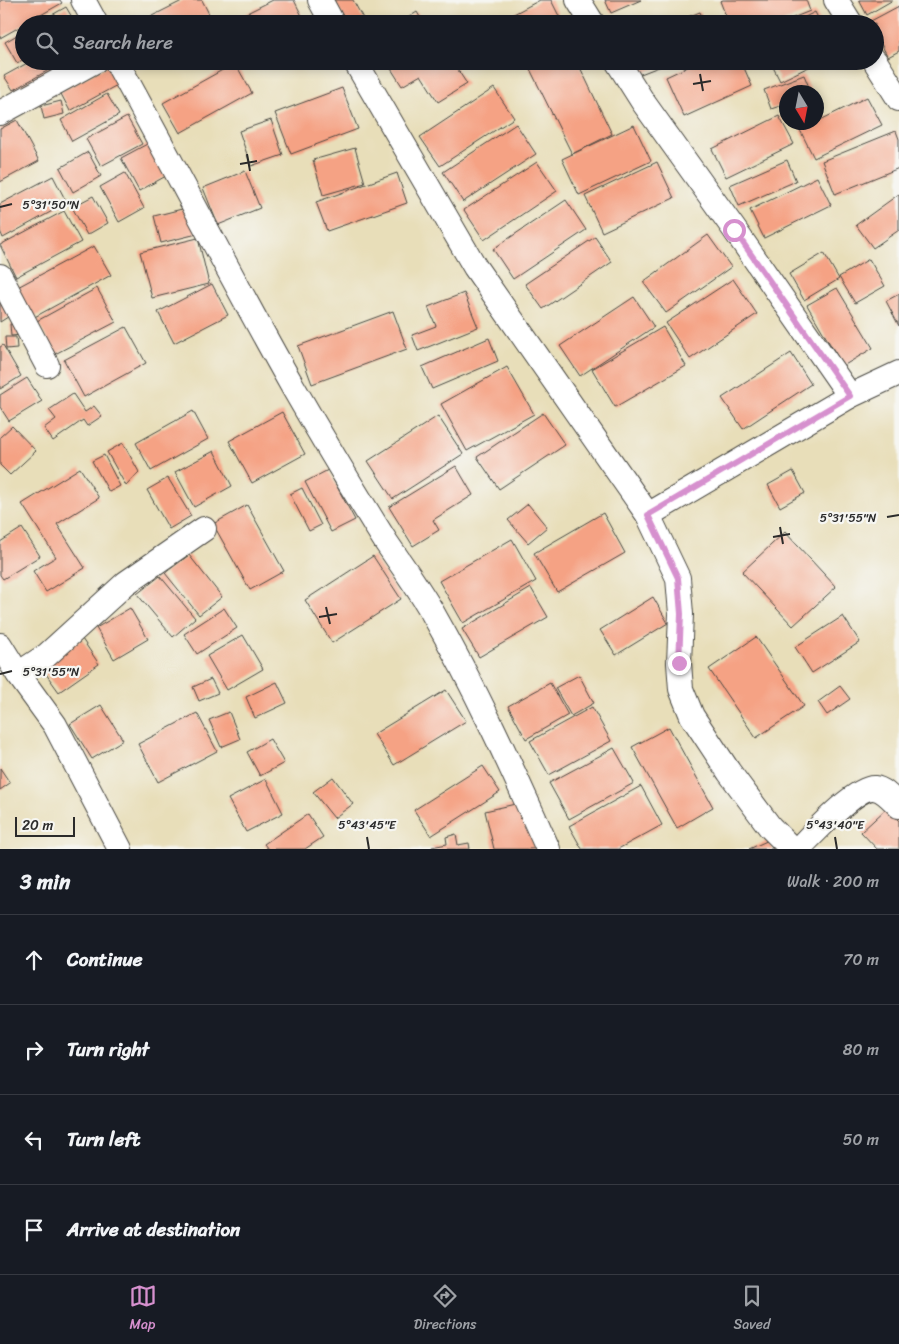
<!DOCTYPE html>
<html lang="en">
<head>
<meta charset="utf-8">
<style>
  body { margin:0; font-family:Sriracha,sans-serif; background:#242831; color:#f1f3f6 }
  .compass { position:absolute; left:779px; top:85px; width:45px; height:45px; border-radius:50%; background:#171b24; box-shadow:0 2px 8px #0003; rotate:170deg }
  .scale { position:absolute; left:15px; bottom:12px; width:60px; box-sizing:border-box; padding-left:5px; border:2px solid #2b2b2b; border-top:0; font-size:14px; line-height:18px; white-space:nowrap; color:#2b2b2b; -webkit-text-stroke:4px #f6f6f2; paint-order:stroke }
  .stop { position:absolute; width:15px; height:15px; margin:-11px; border:4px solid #d690ce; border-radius:50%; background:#fff }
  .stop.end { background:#d690ce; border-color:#fff; box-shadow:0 1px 5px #0008 }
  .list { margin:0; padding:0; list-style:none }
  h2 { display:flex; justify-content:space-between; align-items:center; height:65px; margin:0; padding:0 20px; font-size:21px }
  h2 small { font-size:16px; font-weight:400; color:#9ea1a6 }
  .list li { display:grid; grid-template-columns:32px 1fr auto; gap:15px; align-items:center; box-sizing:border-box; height:90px; padding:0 20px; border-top:1px solid #363941 }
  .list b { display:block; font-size:19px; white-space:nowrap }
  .list em { font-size:16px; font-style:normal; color:#9ea1a6 }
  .icon { flex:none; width:28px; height:28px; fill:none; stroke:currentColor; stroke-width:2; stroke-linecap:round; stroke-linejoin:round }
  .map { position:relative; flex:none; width:899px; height:849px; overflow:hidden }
  .search { position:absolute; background:#171b24; box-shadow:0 2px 8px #0003; left:15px; right:15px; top:15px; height:55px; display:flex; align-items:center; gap:12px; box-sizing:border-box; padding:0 18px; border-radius:28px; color:#9ea1a6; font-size:19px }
  .sheet { height:425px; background:#171b24 }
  nav { display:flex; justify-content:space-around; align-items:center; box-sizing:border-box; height:70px; border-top:1px solid #363941; background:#171b24; font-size:14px; color:#9ea1a6 }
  nav a { display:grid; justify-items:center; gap:2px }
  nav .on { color:#d690ce }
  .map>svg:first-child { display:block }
</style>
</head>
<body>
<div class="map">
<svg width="899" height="849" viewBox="0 0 899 849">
  <rect width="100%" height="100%" fill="#f6f6f2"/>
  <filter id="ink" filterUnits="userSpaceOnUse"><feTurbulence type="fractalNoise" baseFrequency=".02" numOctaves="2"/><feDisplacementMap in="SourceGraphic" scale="10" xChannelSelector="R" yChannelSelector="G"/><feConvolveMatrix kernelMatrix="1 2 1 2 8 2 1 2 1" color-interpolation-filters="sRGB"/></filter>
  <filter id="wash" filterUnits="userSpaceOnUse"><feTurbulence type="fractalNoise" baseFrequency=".0096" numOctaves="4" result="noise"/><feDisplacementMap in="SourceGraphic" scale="20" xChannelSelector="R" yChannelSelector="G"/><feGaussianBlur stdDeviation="1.12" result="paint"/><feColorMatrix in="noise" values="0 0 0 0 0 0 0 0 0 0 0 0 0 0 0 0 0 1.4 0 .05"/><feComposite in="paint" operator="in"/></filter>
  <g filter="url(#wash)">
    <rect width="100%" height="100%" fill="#e8deb9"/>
    <g id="blocks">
      <g fill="#f5a284">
        <path d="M2,0h58l2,3 -62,35v-37z"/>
        <path d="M184,0h18l12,24h-78z"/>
        <path d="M273,0h21l12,24h-74l-1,-3z"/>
        <path d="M334,0h19l13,24h-19z"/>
        <path d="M540,0h11l12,24h-68z"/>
        <path d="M605,0h36l-30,13z"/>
        <path d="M723,0h83l4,11 -32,13h-49l-9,-23z"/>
        <path d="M859,0h34l-26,15z"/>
        <path d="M899,6v45l-11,6 -13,-24v-9h-5l-1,-2z"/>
        <path d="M66,7l10,17h-40z"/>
        <path d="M417,12l7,12h-26z"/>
        <path d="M700,12l5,12h-35z"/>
        <path d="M815,12l6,12h-30z"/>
        <path d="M24,31v28l-7,4 -12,-21z"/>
        <path d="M31,61h20l3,6 -41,23 -9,-14z"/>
        <path d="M392,61h60l15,23 -29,18 -17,-27 -19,11 -14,-22z"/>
        <path d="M530,61h47l35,73 -40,20 -45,-91z"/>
        <path d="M628,61h46l-41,16z"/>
        <path d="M700,61h41l11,25 -68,31 -18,-40z"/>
        <path d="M770,61h51l-41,20z"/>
        <path d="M235,63l17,30 -72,40 -17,-30z"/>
        <path d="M109,65l10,19 -49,27 -10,-19z"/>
        <path d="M804,75l7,17h-25v12l-15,5 -7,-19z"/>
        <path d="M342,88l16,41 -67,25 -16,-41z"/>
        <path d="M494,88l20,30 -74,48 -20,-29z"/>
        <path d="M107,94l12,21 -47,26 -11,-21z"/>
        <path d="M867,97l15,28 -68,33 -14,-28z"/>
        <path d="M61,101l3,13 -20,5 -3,-13z"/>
        <path d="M779,116l15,28 -68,33 -14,-28z"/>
        <path d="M127,117l15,27 -41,22 -15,-27z"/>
        <path d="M17,120l22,41 -39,21v-53z"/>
        <path d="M271,120l12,35 -32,11 -12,-35z"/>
        <path d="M516,124l20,30 -73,48 -20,-30z"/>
        <path d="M634,125l17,36 -72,34 -17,-36z"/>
        <path d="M896,131l3,8v29l-64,26 -13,-33z"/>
        <path d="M149,143l17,33 -27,15 -18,-33z"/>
        <path d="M355,148l10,35 -42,12 -10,-35z"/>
        <path d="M88,152l13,24 -28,16 -13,-24z"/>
        <path d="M787,160l9,21 -57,25 -9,-21z"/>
        <path d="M537,162l20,29 -73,49 -20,-30z"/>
        <path d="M657,162l17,36 -72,34 -17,-36z"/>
        <path d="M245,171l15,37 -42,17 -15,-37z"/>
        <path d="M125,173l19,35 -25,14 -19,-35z"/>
        <path d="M397,173l10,30 -80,28 -11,-29z"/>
        <path d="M53,176l14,27 -64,35 -3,-7v-27z"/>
        <path d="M817,177l14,28 -67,33 -14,-28z"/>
        <path d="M899,194v36l-26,18 -17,-23z"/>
        <path d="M93,196l15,27 -21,12 -15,-28z"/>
        <path d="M566,200l20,30 -73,49 -20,-30z"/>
        <path d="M190,207l7,27 -36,9 -7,-27z"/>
        <path d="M64,211l17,31 -65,35 -16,-32z"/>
        <path d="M708,235l23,32 -65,46 -23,-31z"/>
        <path d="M595,237l17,25 -69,47 -18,-25z"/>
        <path d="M198,238l11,46 -57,14 -12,-46z"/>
        <path d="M94,246l17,29 -80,44 -17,-30z"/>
        <path d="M824,253l15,26 -35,21 -15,-26z"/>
        <path d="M869,259l16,27 -30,17 -16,-26z"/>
        <path d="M733,279l24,35 -67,45 -24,-36z"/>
        <path d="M212,284l16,31 -54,28 -16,-31z"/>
        <path d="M97,288l19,34 -61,32 -18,-33z"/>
        <path d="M837,288l36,60 -30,18 -36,-61z"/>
        <path d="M464,293l14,34 -60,24 -6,-16 24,-9 -8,-19z"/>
        <path d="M899,294v32l-13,-25z"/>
        <path d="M0,296l11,19 -11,7z"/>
        <path d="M634,297l20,30 -74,49 -20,-30z"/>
        <path d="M393,311l14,38 -95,35 -14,-38z"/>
        <path d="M10,324h11l1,11 -11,1z"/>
        <path d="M126,327l20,36 -62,34 -20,-37z"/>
        <path d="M663,327l23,39 -71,41 -23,-38z"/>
        <path d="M5,337h11l1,11 -11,1z"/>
        <path d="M489,338l9,23 -66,28 -10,-22z"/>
        <path d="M3,345l18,31 -21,13v-42z"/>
        <path d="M791,353l20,31 -68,45 -21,-31z"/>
        <path d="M507,367l27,47 -67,37 -26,-47z"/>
        <path d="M27,378l15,23 -33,20 -9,-14v-12z"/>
        <path d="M73,394l12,18 9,-6 8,10 -15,10 -4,-6 -30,21 -9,-13 12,-9 -7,-9z"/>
        <path d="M193,411l15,28 -57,32 -15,-28z"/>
        <path d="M282,412l23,42 -53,29 -23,-42z"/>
        <path d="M543,413l22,32 -66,44 -22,-32z"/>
        <path d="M438,416l25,38 -70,45 -25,-38z"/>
        <path d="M12,426l24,25 -26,24 -10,-10v-28z"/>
        <path d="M123,443l16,29 -13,14 -19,-34z"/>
        <path d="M214,451l18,35 -38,21 -19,-35z"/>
        <path d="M104,455l16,31 -11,6 -17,-31z"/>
        <path d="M456,466l17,29 -40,25 6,10 -26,16 -24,-39z"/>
        <path d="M80,468l19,30 -42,26 28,44 -39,24 -13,-21 23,-14 -34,-53z"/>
        <path d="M328,470l27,50 -24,12 -26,-50z"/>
        <path d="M793,471l12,22 -25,14 -12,-22z"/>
        <path d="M168,478l23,38 -22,13 -22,-39z"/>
        <path d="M302,488l19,37 -12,6 -19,-37z"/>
        <path d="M528,504l19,23 -19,16 -20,-23z"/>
        <path d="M247,505l37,66 -34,19 -37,-66z"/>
        <path d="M603,513l22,40 -68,39 -23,-39z"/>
        <path d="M22,528l18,28 -37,23 -3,-4v-33z"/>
        <path d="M785,532l51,55 -43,39 -51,-54z"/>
        <path d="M512,539l24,42 -73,42 -24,-42z"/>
        <path d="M189,555l33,42 -23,18 -34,-42z"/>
        <path d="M373,556l28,43 -69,44 -27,-43z"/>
        <path d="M160,576l35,42 -22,19 -36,-43z"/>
        <path d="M531,588l17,29 -69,40 -17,-28z"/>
        <path d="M653,597l15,26 -52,32 -16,-25z"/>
        <path d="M130,608l18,31 -34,20 -18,-31z"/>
        <path d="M224,608l13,20 -40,26 -13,-20z"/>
        <path d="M843,616l17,26 -48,31 -17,-26z"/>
        <path d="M243,635l20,34 -36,21 -20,-34z"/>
        <path d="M756,637l48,69 -48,32 -47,-69z"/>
        <path d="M82,639l17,25 -40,28 -18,-25z"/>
        <path d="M579,675l15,28 -23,13 -16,-28z"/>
        <path d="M211,679l7,14 -19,8 -6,-14z"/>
        <path d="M277,682l10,21 -32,15 -9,-21z"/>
        <path d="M550,683l18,32 -42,24 -18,-33z"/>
        <path d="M840,686l10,13 -23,16 -9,-13z"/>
        <path d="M446,690l20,31 -72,44 -20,-31z"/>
        <path d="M101,705l22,35 -31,19 -22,-35z"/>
        <path d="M592,707l19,34 -62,34 -19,-34z"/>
        <path d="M229,712l11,27 -19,8 -12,-27z"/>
        <path d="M197,713l20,38 -59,31 -20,-38z"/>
        <path d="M669,727l44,80 -36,21 -45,-81z"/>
        <path d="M270,739l14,24 -24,13 -13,-24z"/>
        <path d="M614,748l20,35 -65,36 -20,-36z"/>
        <path d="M483,766l17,26 -69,44 -17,-26z"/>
        <path d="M0,768l10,15 -10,7z"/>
        <path d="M333,777l20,27 -19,14 -21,-26z"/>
        <path d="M266,779l17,34 -37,19 -18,-33z"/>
        <path d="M641,786l21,39 -44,24h-36l-13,-23z"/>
        <path d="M524,802l11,47h-41l-9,-38z"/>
        <path d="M887,808l12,13v28h-22l-16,-17z"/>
        <path d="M308,814l15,23 -18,12h-37l-4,-5z"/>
        <path d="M456,834l2,11 11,-2 1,6h-38v-2l15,-3 -1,-7z"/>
        <path d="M769,840l4,9h-24z"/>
      </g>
    </g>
  </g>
  <g filter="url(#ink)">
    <use href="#blocks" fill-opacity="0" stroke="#474640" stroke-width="1"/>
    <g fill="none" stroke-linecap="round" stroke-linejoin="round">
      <defs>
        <g id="minor">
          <path d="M83,0l13,24"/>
          <path d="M320,0l13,24"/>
          <path d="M578,0l15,24"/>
          <path d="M836,0l15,24"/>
          <path d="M116,61c60,108 116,219 177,326 30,52 61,104 93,155 15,22 31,44 45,68 44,77 81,158 117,239"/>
          <path d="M355,61l120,206 173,248 30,63 3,36 -2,49 2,26 11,27 37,56 41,55 22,22"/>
          <path d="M617,61l26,41 91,127 116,167"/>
          <path d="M875,61l24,38"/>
          <path d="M0,113l95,-52"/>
          <path d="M0,276l47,89"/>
          <path d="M648,515l202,-119 49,-23"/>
          <path d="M0,645l18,29 37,51 65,124"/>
          <path d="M18,674l29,-19 79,-72 78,-54"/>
          <path d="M798,849c13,-13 59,-63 76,-61 10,1 18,11 25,18"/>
        </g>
      </defs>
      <use href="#minor" stroke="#474640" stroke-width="26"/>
      <use href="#minor" stroke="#fff" stroke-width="24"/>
    </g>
  </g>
  <g fill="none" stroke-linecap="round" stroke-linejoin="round" filter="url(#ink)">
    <path stroke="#d690ce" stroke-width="6" d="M679,663l2,-49 -3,-36 -30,-63 202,-119 -116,-166"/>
  </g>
  <path fill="none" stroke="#2b2b2b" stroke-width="2" d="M700,74l3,17M693,84l18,-3M247,154l3,17M240,164l17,-3M0,207l12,-3M887,517l12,-2M780,527l3,17M773,537l17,-3M326,607l4,17M319,617l18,-3M0,674l12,-3M367,837l2,12M835,837l2,12"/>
  <g font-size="12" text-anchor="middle" fill="#2b2b2b" stroke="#f6f6f2" stroke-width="4.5" stroke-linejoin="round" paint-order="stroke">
    <text x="51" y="209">5°31'50"N</text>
    <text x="848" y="522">5°31'55"N</text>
    <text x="51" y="676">5°31'55"N</text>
    <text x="367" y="829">5°43'45"E</text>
    <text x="835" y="829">5°43'40"E</text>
  </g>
</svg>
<svg class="compass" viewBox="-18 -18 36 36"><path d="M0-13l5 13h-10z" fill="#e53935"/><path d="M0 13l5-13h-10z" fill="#9ea1a6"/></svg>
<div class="scale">20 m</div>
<div class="stop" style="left:734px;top:230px"></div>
<div class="stop end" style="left:679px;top:663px"></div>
<div class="search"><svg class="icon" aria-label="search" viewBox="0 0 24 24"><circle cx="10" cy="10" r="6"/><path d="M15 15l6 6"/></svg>Search here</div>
</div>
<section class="sheet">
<h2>3 min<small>Walk · 200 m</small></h2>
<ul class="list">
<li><svg class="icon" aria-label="ahead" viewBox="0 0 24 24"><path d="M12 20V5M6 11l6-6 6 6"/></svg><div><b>Continue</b></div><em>70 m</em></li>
<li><svg class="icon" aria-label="right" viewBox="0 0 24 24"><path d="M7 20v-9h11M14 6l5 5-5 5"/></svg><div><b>Turn right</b></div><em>80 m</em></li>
<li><svg class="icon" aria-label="left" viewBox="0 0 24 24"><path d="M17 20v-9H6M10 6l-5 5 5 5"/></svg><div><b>Turn left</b></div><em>50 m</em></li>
<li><svg class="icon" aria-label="arrive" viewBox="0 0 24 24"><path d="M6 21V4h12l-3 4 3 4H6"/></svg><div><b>Arrive at destination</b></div></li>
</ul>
</section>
<nav>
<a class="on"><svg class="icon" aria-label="map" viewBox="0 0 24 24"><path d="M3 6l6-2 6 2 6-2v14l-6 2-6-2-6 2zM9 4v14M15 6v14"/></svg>Map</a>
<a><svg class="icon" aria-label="directions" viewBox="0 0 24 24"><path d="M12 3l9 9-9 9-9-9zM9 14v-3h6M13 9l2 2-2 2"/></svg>Directions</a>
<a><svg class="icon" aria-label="saved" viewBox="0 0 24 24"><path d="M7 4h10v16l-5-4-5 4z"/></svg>Saved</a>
</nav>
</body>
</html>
